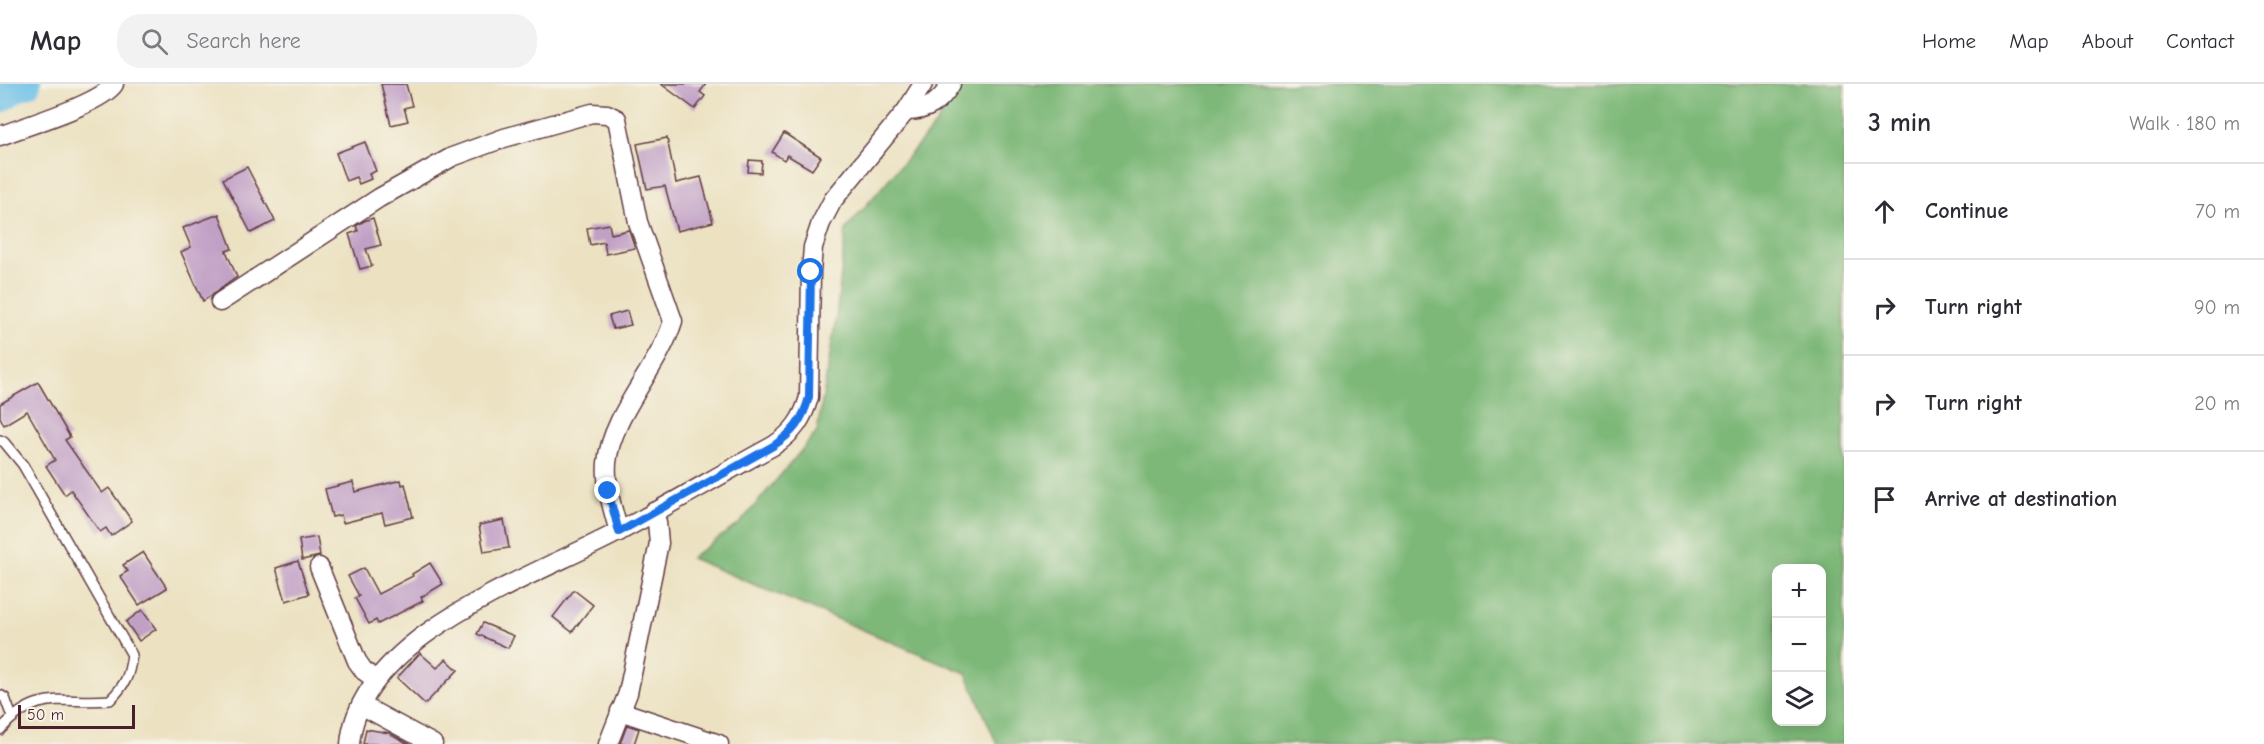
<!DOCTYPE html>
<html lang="en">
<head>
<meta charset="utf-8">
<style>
  body { margin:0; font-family:"Comic Neue",sans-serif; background:#f2f2f3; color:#2b2b33 }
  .controls { position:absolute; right:18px; bottom:18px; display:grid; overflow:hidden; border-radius:12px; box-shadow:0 3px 15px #0003 }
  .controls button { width:54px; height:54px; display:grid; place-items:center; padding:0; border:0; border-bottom:2px solid #e1e1e2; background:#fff; color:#2b2b33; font:30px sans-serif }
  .scale { position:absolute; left:18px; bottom:15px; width:117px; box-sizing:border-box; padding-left:6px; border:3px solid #4a1f2b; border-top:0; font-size:16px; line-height:21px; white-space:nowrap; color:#4a1f2b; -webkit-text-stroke:4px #f7f3e8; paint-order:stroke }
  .stop { position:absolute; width:18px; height:18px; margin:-14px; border:4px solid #1a73e8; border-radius:50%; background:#fff }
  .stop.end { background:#1a73e8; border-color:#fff; box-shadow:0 2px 6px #0008 }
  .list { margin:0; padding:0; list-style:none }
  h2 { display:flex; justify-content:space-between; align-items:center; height:78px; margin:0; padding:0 24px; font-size:26px }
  h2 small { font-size:20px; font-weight:400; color:#7c7c81 }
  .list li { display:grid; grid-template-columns:39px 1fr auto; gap:18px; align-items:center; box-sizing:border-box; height:96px; padding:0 24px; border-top:2px solid #e1e1e2 }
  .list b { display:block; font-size:22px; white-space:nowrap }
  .list em { font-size:20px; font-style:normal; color:#7c7c81 }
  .icon { flex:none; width:33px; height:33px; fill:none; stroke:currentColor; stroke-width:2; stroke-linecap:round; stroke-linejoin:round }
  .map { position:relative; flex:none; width:1844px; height:660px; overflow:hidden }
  header { display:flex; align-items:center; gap:36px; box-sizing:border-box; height:84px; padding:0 30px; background:#fff; border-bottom:2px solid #e1e1e2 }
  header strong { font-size:28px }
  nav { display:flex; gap:33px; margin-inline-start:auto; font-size:21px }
  .search { width:420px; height:54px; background:#f2f2f3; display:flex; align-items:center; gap:15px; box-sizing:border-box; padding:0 21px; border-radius:24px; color:#7c7c81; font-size:22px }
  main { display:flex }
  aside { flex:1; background:#fff }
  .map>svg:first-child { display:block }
</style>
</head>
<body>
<header>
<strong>Map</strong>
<div class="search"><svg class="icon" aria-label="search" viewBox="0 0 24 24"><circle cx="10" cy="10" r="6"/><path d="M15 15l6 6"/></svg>Search here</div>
<nav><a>Home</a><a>Map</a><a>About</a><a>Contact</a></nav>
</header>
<main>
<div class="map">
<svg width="1844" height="660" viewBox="0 0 1844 660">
  <rect width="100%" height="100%" fill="#f7f3e8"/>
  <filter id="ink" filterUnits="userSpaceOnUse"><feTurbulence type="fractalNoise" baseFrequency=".0167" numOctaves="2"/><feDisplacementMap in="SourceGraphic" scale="12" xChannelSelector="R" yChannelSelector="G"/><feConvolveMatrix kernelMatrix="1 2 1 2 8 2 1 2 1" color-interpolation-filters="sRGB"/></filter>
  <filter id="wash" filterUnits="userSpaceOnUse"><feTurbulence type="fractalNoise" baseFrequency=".008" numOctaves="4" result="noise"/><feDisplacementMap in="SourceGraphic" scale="24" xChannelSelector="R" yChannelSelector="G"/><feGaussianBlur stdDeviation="1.35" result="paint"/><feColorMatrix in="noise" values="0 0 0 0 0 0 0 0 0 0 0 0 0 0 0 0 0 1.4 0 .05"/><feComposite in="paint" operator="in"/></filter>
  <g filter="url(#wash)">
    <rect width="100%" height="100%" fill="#ece2c2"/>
    <path fill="#7db878" stroke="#646c52" stroke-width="1.5" fill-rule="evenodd" d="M955,0h889v660h-847l-31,-71 -275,-115 49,-35 77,-91 19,-113 10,-90 91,-106zM1776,484h46v154h-46z"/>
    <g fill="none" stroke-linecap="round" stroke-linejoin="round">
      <path stroke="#6dc1e9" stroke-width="28" d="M0,15l18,-12 9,-3"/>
    </g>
    <g id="blocks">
      <g fill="#c1a0c6">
        <path d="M381,0h25l6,22 -8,2 4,13 -17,4z"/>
        <path d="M661,0h45l-6,8 5,4 -10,13z"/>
        <path d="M784,49l37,24 -9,13 -25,-15 -3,5 -12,-8z"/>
        <path d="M667,54l9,45 25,-6 12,45 -36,9 -12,-45 -18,3 -10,-45z"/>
        <path d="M365,58l11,29 -7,3 2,5 -12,5 -3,-7 -10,4 -10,-28z"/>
        <path d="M749,76l13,1 -1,12 -13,-1z"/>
        <path d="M247,83l28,54 -24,12 -28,-54z"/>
        <path d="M219,130l13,35 -6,2 11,26 -34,24 -22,-49 10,-5 -8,-19z"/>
        <path d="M373,134l8,27 -15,4 6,17 -12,3 -11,-35 9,-3 -2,-5 8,-5z"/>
        <path d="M609,140l2,10 18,-4 6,18 -29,6 -2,-12 -14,3 -3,-17z"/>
        <path d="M627,227l4,14 -18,4 -4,-13z"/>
        <path d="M38,298l32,55 -5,3 37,53 7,-5 23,33 -21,15 -5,-8 -6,4 -29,-42 -6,5 -19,-29 9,-6 -28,-49 -23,14 -4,-8v-13z"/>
        <path d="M401,396l1,5 3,-1 8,33 -28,7 -3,-11 -39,10 -2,-8 -9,2 -7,-28 28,-7 2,10z"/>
        <path d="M504,436l5,28 -25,4 -5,-27z"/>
        <path d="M317,453l3,19 -18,4 -3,-20z"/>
        <path d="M143,468l24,36 -28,17 -19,-29 8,-5 -5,-6z"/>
        <path d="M298,477l11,33 -23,7 -10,-33z"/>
        <path d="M430,479l13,21 -22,13 2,4 -45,23 -2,-4 -7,4 -14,-26 4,-2 -11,-20 16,-8 14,26 35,-18 -1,-2z"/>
        <path d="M574,506l19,15 -21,27 -19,-15z"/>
        <path d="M142,526l14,19 -17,12 -13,-19z"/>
        <path d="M483,539l31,13 -6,12 -31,-14z"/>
        <path d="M420,569l17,15 9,-9 12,11 -33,34 -28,-26z"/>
        <path d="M627,641l12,4 -5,15h-14z"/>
        <path d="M366,645l23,4 20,11h-46z"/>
      </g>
    </g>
  </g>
  <g filter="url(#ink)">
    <use href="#blocks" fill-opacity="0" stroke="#623c42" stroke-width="1.5"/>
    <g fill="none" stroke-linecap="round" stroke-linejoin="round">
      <defs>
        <g id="service">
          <path d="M0,356l4,2 19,23 109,190c-3,21 -6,29 -22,45 -49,4 -72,-12 -110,30"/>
          <path d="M0,611l5,3 7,19"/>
        </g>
        <g id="minor">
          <path d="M906,27c22,0 34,-9 45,-27"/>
          <path d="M0,52c25,-10 101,-32 114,-52"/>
          <path d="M220,218l159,-104 73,-41 52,-19 88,-25 15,1 10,5 21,103 35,99c-14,47 -62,94 -66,142 -2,24 6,47 12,69"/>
          <path d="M319,483l38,94 7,10 11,8"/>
          <path d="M361,621l72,39"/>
          <path d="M620,627l99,33"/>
          <path d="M350,660c9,-109 184,-167 268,-212 52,-27 103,-58 155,-86 20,-13 30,-27 36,-49l2,-125 2,-25 8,-24 12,-23 73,-89 17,-27"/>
          <path d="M608,660l20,-51 31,-150 -2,-21 -4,-10"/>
        </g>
      </defs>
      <use href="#service" stroke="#623c42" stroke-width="12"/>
      <use href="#minor" stroke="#623c42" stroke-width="21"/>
      <use href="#service" stroke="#fff" stroke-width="9"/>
      <use href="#minor" stroke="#fff" stroke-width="18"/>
    </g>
  </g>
  <g fill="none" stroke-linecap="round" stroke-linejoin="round" filter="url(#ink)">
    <path stroke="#1a73e8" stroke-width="8" d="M608,407l11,41 154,-86c20,-13 30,-26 36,-49l2,-125"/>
  </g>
</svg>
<div class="controls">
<button>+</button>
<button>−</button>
<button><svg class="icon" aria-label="layers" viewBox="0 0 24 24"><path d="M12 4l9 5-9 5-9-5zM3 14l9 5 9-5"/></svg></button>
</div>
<div class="scale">50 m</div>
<div class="stop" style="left:811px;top:188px"></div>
<div class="stop end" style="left:608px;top:407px"></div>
</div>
<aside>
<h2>3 min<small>Walk · 180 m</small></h2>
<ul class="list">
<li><svg class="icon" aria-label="ahead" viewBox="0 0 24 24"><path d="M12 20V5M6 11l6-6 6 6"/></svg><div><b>Continue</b></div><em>70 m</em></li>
<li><svg class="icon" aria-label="right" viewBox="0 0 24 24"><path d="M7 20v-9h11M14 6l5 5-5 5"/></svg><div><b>Turn right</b></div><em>90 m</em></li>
<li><svg class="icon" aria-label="right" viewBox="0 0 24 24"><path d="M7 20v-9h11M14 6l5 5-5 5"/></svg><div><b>Turn right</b></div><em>20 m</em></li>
<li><svg class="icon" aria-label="arrive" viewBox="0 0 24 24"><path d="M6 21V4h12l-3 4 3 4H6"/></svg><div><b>Arrive at destination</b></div></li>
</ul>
</aside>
</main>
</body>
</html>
